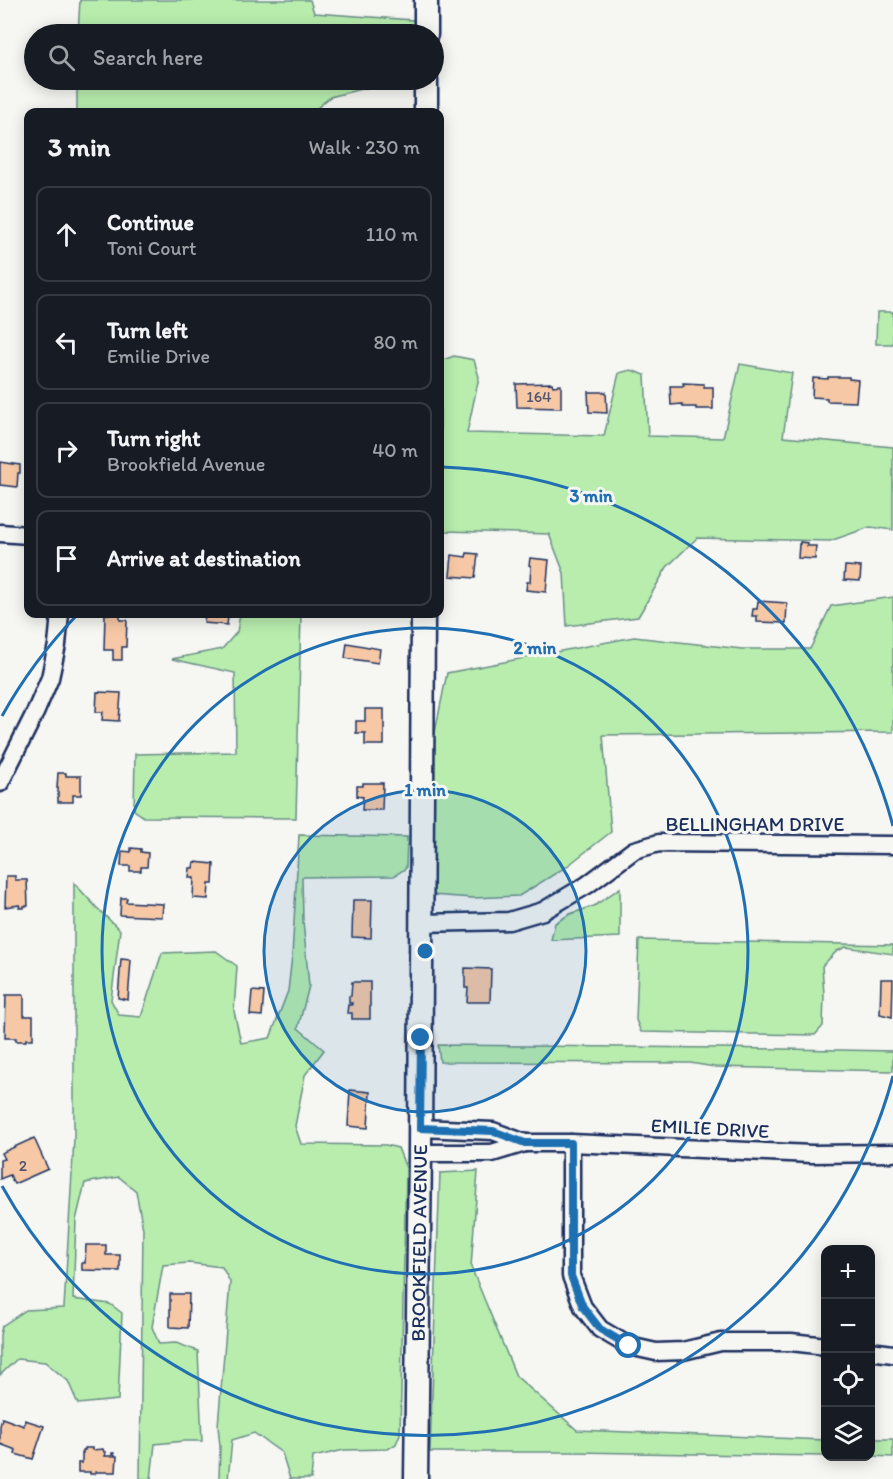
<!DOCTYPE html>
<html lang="en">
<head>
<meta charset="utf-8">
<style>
  body { margin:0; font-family:Itim,sans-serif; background:#242831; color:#f1f3f6 }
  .controls { position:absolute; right:18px; bottom:18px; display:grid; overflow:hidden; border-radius:12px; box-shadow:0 3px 15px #0003 }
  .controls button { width:54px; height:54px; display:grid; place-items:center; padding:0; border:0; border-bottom:2px solid #363941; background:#171b24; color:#f1f3f6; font:30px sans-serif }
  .stop { position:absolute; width:18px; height:18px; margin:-14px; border:4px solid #1f6fb2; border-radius:50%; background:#fff }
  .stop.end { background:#1f6fb2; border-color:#fff; box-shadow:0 2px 6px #0008 }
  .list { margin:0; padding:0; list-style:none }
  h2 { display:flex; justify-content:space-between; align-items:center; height:78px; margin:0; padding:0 24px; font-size:26px }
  h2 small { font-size:20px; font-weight:400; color:#9ea1a6 }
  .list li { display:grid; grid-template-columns:39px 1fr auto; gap:18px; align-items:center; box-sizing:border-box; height:96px; margin:0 12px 12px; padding:0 12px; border:2px solid #363941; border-radius:12px }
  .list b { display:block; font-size:22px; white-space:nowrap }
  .list p { margin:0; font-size:20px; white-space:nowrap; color:#9ea1a6 }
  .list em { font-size:20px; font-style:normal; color:#9ea1a6 }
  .icon { flex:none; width:33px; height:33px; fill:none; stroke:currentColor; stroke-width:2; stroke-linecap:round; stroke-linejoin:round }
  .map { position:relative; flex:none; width:893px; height:1479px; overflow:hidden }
  .search { position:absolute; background:#171b24; box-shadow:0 3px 15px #0003; left:24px; top:24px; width:420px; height:66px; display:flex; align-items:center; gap:15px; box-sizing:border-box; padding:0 21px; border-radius:33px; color:#9ea1a6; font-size:22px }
  .panel { position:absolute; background:#171b24; box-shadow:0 3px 15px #0003; left:24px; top:108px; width:420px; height:510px; border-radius:12px }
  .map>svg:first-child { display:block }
</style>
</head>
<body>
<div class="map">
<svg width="893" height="1479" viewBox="0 0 893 1479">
  <rect width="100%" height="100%" fill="#f6f6f2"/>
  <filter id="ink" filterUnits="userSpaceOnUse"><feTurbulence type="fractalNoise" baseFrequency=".0167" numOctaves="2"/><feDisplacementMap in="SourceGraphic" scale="12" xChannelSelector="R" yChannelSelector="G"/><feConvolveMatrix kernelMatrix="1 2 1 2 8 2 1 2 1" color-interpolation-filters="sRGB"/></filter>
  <g filter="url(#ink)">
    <g fill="#b8edae" stroke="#6a8e86" stroke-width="1.5">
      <path d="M80,0h230l4,13 99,7 4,9v5h-339z"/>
      <path d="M77,80h337v5l-49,3 -35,9 -14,12 -1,3h-238z"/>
      <path d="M877,312h16v32h-17z"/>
      <path d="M454,356l20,4 5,17 -12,56 137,3 15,-63 12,-3 14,5 3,61 75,2 17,-74 52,9 -9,64 110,10v83l-23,-3 -40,14 -133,-3 -30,29 -29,50 -71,9 -3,-53 -15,-39 -103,-3 -6,-7v-163z"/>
      <path d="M893,597v135l-290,3 8,97 -45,35 -47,29 -46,2 -42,-3 3,-158 13,-64 187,-36 108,12h68l21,-43z"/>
      <path d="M240,614h61l-5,204 -152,-1 -10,-7 1,-56 101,-2 -1,-79 -63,-14 50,-10 15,-17z"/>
      <path d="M299,835l108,2 -1,31 -12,8 -92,1 1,44 6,65 -11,42 26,22 -19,25 -10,51 6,18 85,1 12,3 8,20 -6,266 -4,10 -8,5 -44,1 -31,7 -2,22h-21l-8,-26 -28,-20 -22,7 -4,39h-9l1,-33 -2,-20 12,-144 -8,-15 -33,-4 -26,2 -11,62 7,17 17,-1 22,8 4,90h-18l-29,3 -4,35h-11l3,-250 -7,-38 -17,-14 -34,6 -9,37 -3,79 37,5 12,9 -4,87 -40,4 -10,-23 -23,-19 -28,-3 -17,16v-40l2,-9 24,-16 38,-2 10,-169v-256l23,25 23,22 -9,70 8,15 22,2 21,-64 54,-2 21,15 -3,45 7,32 29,-5 18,-47 4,-35z"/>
      <path d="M620,888v49l-69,3 4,-17 15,-9 24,-8z"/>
      <path d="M639,940l254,5v9l-47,-7 -9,4 -15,15 2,28 -1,32 -8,9 -174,-3 -5,-12z"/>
      <path d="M438,1045l281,3 174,3v20l-178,-4 -25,-4 -250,-1z"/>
      <path d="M478,1171l-7,96 45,109 61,54 248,10v16l-252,-4h-143l10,-279z"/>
      <path d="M871,1439h22v18l-22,-1z"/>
    </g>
    <g fill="#f6c8a5" stroke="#1b2f5e" stroke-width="1.5">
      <path d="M828,377h21v2l9,1 -2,22 -29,-1v-3l-15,-1 1,-19 15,1z"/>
      <path d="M552,383l1,3 8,-1v23l-44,-1 -1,-23z"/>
      <path d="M683,383l21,1v3h9v22h-17v-2h-13l-1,-3 -11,1 -1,-19h14z"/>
      <path d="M588,392h18l1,21 -18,-1z"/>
      <path d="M0,462l20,3v8h-2l-1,14 -17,-2z"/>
      <path d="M800,542l7,1v3h9l-1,13 -17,-1 1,-14h1z"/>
      <path d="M467,553l11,1 -3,24 -25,-2 2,-21 14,2z"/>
      <path d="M530,558l19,2 -3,32 -20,-2 1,-8h3l1,-16 -2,-1z"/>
      <path d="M845,566l16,1 -1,14 -16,-1z"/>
      <path d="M758,601l29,2 -1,20 -29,-1v-6h-5l1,-7h4z"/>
      <path d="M105,614h15v6h7l-1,27h-4v13h-9v-10h-9z"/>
      <path d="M205,614h25v3h-2l-1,8 -23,-2z"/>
      <path d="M347,643l33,6 -2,14 -33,-5z"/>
      <path d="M97,692l24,1 -2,28 -17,-1 1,-8h-7z"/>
      <path d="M365,709h19v36h-19v-12h-9v-12h9z"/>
      <path d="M58,773h8v3h15v19h-8v7h-15v-14h-1z"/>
      <path d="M363,783h20l-1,27h-20l1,-13 -6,-1v-10h6z"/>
      <path d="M131,848l10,1v3l7,1 -1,14h-6v4h-11v-5h-9l1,-15 9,1z"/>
      <path d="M194,862l20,2 -1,20h-4l-1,15 -15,-1 1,-20h-5l1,-10h3z"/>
      <path d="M6,876h9v4h12l1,26h-4v2h-5l1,-3 -15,2z"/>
      <path d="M121,898h6l-1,4 37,2 -1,13 -42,-2z"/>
      <path d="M353,900h19l-1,38 -19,-1z"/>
      <path d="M121,959l10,1 -3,40 -10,-2z"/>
      <path d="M465,968l26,1 -1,33h-23l1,-14h-3z"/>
      <path d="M881,979h12l-1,38 -12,-3z"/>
      <path d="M352,982h18v37h-18v-6h-5l1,-8h4v-2h-3v-7h2z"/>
      <path d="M252,991l12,1 -2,24 -12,-1z"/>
      <path d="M6,995h18v21h9v23h-7v2h-10v-3h-11z"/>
      <path d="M350,1090l20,2 -2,36 -20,-2z"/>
      <path d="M34,1138l14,31 -34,15 -4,-9 -10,4v-19l4,-1 -3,-6z"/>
      <path d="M86,1245h20v10h14v16l-38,-1v-7h3z"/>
      <path d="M170,1294h19l-1,34 -18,-1z"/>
      <path d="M2,1418l22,8 1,-6 19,6 -11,33 -18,-5 1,-4 -16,-6v-18z"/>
      <path d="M85,1448h7v2l11,-1 1,3h2l-1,4h7v-3h2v3h3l-1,16h-20l-1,2h-5v-2h-12v-9h4v-10h1v-3h2z"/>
    </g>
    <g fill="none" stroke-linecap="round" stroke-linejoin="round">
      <defs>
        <g id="minor">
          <path d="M0,533l28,2"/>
          <path d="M0,783l35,-70 15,-35 7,-33 3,-31"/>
          <path d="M422,923l87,-2 34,-10 44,-26 47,-35 25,-7 234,2"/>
          <path d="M420,1128l73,3 32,12"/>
          <path d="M571,1143v133l12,31 17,22 29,17 27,6 27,-1 38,-9h70l35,4"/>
          <path d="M420,1153h72l33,-10h46l241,11 81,-1"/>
          <path d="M870,1351l23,3"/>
        </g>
        <g id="secondary">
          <path d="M426,34v-34"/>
          <path d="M426,112v-32"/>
          <path id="s1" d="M416,1479l4,-326 3,-539"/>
        </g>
      </defs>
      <use href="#minor" stroke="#1b2f5e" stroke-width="21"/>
      <use href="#secondary" stroke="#1b2f5e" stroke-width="27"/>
      <use href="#minor" stroke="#f6f6f2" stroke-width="16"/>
      <use href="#secondary" stroke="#f6f6f2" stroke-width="22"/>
    </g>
  </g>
  <g fill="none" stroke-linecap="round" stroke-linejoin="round" filter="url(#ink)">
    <path stroke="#1f6fb2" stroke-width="8" d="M421,1038l-1,90 73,3 32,12h46v133l12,31 17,22 29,17"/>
  </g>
  <circle cx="425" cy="951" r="161" fill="#1f6fb2" fill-opacity=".12"/>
  <g fill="none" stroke="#1f6fb2" stroke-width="3">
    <circle cx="425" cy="951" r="161"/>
    <circle cx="425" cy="951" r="323"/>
    <path d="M893 1076A484 484 0 0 1 2 1186M2 716A484 484 0 0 1 77 615M442 467A484 484 0 0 1 893 826"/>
  </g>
  <g text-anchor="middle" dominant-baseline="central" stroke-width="6" stroke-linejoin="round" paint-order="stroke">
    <g font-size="16" fill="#525570">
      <text x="539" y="396">164</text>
      <text x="23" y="1165">2</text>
    </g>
    <g font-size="20" fill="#1b2f5e" stroke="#f6f6f2">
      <text x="755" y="824">BELLINGHAM DRIVE</text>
      <text transform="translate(710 1128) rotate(3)">EMILIE DRIVE</text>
      <text stroke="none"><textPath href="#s1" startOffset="236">BROOKFIELD AVENUE</textPath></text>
    </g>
  </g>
  <circle cx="425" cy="951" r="9" fill="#1f6fb2" stroke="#f6f6f2" stroke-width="3"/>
  <g font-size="18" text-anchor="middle" font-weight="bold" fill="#1f6fb2" stroke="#f6f6f2" stroke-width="6" stroke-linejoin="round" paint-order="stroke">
    <text x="591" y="502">3 min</text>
    <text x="535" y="654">2 min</text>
    <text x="425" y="796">1 min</text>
  </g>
</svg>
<div class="controls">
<button>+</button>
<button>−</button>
<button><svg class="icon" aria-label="locate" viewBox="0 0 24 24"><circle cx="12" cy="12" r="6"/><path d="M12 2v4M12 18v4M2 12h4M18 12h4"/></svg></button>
<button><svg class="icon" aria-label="layers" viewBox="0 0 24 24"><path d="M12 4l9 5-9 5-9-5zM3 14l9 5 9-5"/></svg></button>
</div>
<div class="stop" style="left:629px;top:1346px"></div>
<div class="stop end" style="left:421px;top:1038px"></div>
<div class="search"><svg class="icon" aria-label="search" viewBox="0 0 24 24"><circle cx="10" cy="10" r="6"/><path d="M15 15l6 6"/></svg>Search here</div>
<section class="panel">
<h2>3 min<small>Walk · 230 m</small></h2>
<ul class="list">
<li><svg class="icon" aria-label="ahead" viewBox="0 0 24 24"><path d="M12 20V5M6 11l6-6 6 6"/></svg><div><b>Continue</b><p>Toni Court</p></div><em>110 m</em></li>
<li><svg class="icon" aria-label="left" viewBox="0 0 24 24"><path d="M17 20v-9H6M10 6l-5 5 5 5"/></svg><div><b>Turn left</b><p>Emilie Drive</p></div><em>80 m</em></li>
<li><svg class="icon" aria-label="right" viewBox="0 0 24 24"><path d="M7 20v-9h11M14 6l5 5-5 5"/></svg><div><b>Turn right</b><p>Brookfield Avenue</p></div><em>40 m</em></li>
<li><svg class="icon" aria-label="arrive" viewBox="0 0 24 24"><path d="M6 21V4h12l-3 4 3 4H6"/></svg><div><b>Arrive at destination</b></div></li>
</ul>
</section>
</div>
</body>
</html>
